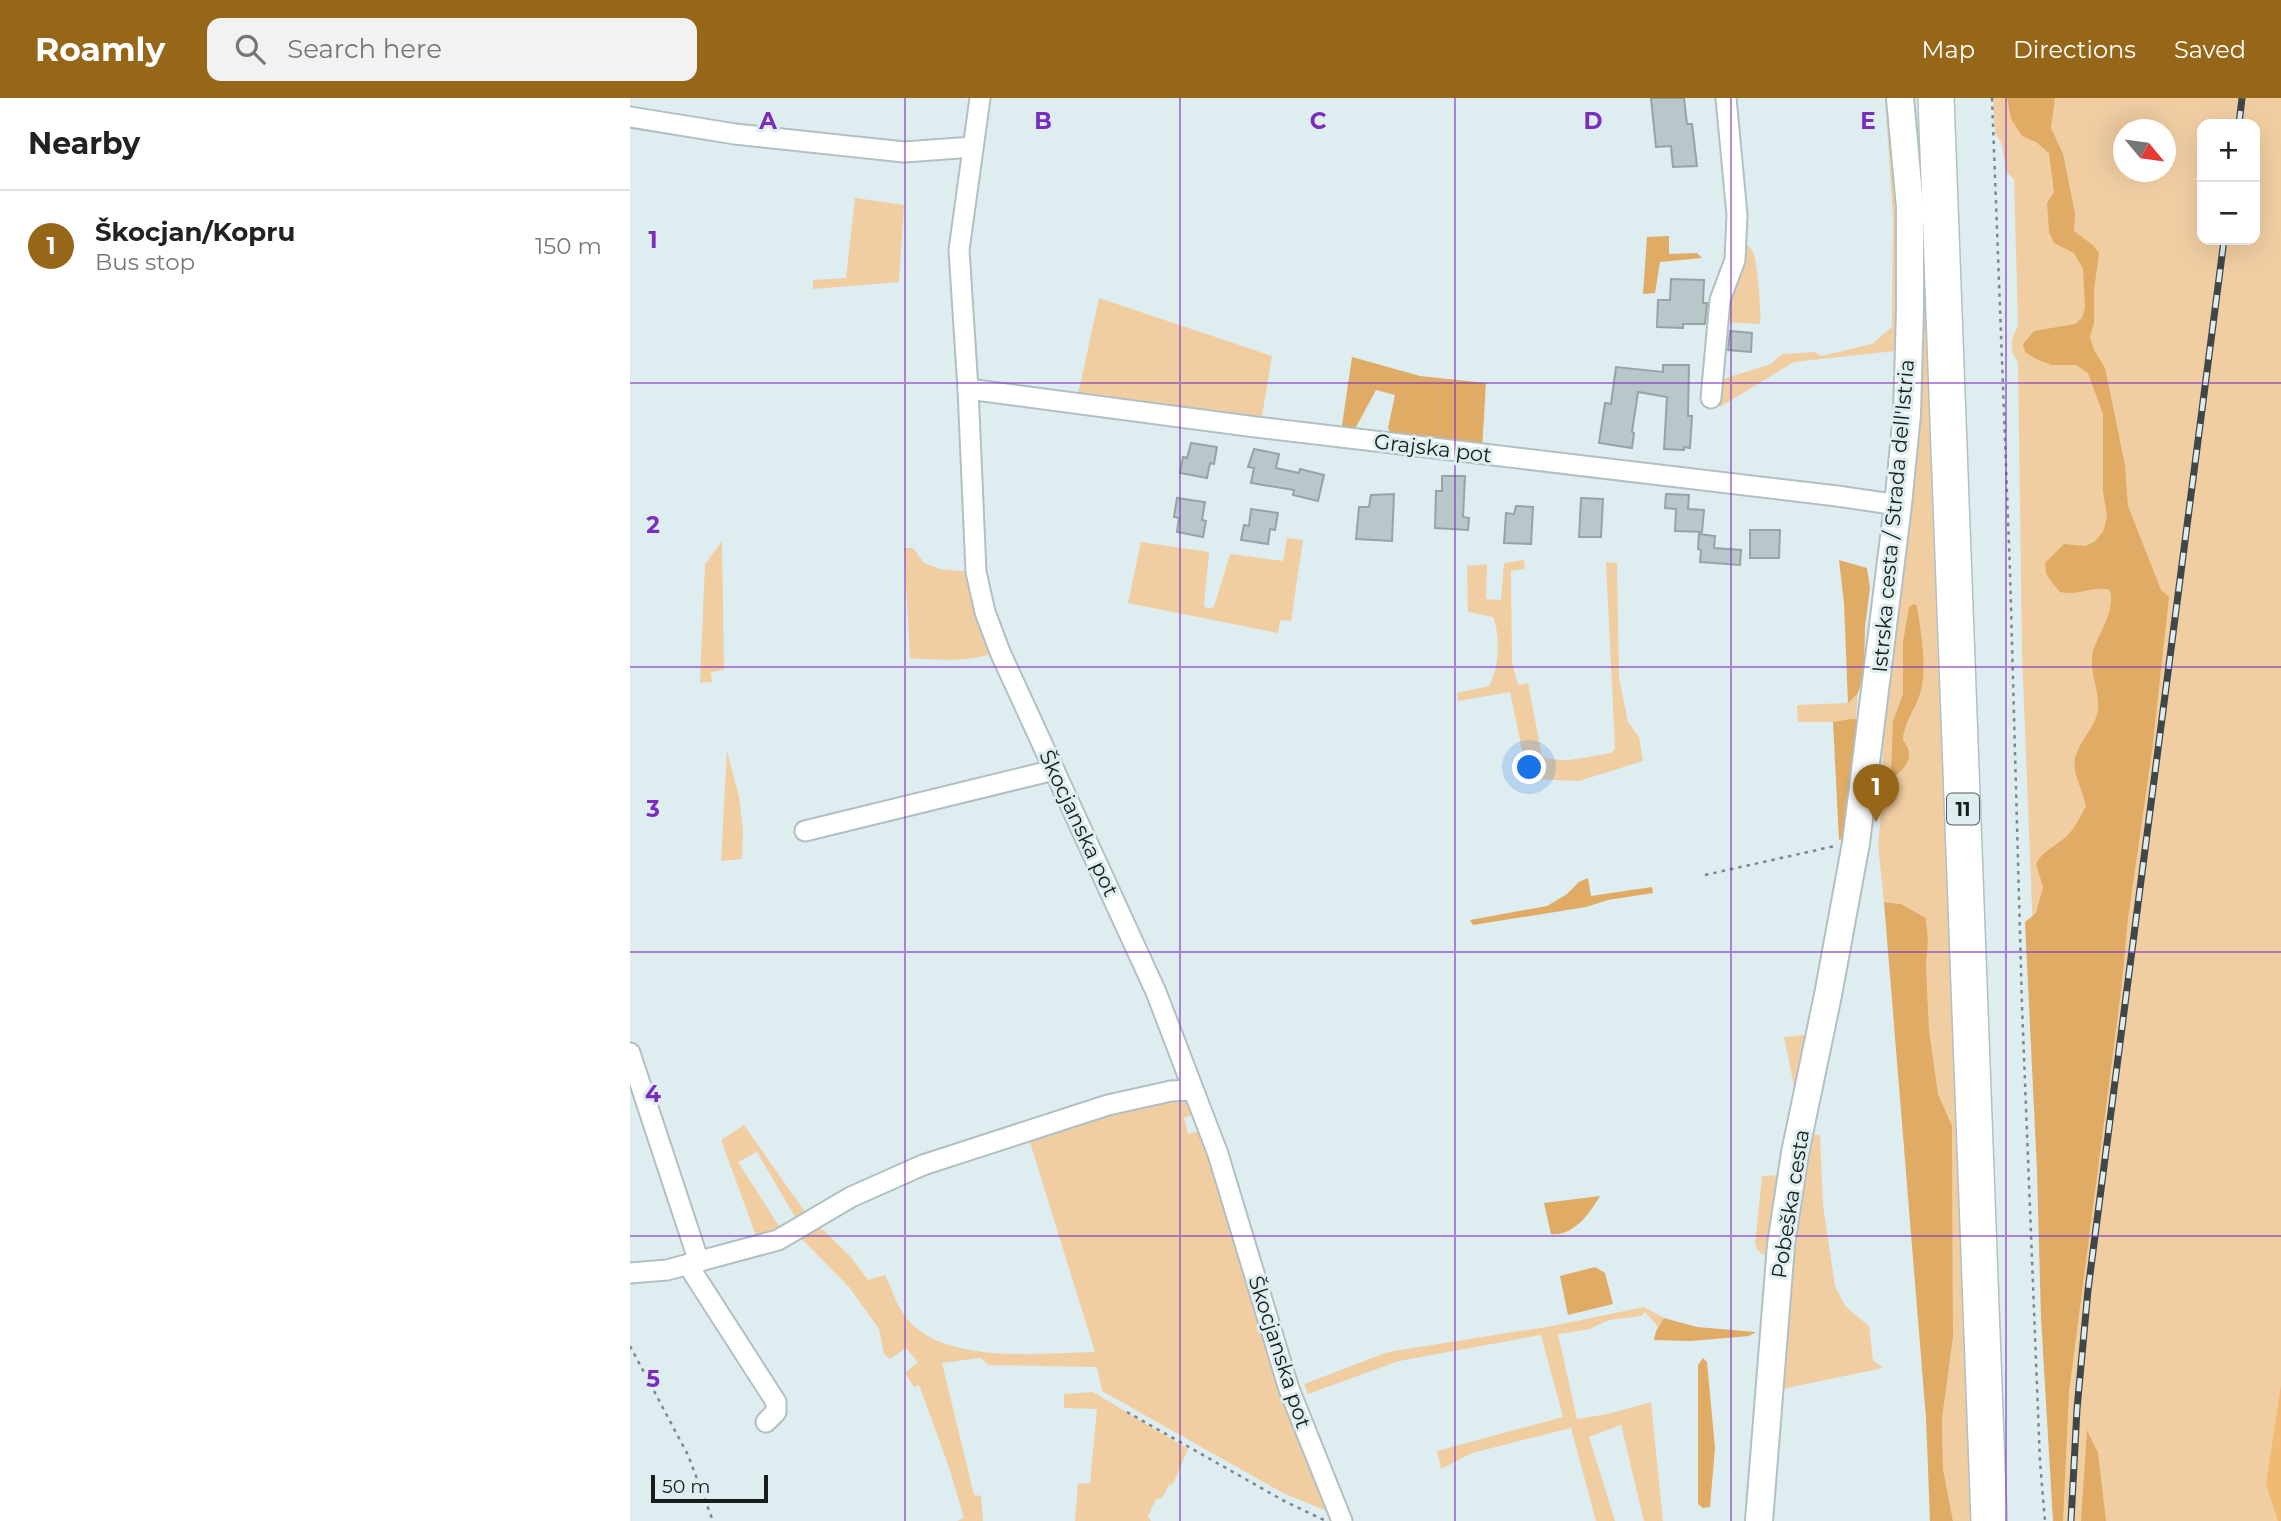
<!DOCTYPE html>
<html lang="en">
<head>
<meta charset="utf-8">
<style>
  body { margin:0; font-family:Montserrat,sans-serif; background:#f2f2f2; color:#222 }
  .controls { position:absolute; right:21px; top:21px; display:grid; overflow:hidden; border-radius:14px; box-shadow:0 7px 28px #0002 }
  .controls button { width:63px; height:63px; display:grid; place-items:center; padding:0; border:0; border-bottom:2px solid #e0e0e0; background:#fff; color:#222; font:35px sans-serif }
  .compass { position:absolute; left:1483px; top:21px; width:63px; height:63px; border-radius:50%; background:#fff; box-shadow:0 7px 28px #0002; rotate:119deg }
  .scale { position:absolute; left:21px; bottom:18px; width:117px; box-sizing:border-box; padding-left:7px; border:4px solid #171c1d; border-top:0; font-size:19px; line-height:24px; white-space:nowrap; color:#171c1d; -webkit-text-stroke:5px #deedf0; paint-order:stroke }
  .you { position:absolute; left:900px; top:670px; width:24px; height:24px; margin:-18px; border:5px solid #fff; border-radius:50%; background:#1a73e8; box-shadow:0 0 0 10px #1a73e833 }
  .badge { display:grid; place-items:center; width:46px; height:46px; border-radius:50%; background:#976719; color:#fff; font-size:23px; font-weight:700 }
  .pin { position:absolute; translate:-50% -58px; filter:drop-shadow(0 2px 4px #0008) }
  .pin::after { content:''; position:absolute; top:37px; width:24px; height:21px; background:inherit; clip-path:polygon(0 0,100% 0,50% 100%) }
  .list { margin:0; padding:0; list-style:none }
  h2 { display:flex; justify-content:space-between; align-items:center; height:91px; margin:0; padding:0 28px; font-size:30px }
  h2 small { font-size:23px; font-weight:400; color:#767676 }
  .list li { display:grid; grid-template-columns:46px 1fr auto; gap:21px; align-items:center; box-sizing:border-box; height:112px; padding:0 28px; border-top:2px solid #e0e0e0 }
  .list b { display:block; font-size:26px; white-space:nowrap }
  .list p { margin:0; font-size:23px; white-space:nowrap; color:#767676 }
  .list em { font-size:23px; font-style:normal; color:#767676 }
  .icon { flex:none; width:38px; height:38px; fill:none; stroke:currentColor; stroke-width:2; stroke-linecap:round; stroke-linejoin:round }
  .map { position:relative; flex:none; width:1651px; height:1423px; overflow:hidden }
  header { display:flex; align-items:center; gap:42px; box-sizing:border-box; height:98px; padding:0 35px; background:#976719; color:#fff }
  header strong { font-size:33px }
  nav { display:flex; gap:38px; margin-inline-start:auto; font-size:24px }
  .search { width:490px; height:63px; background:#f2f2f2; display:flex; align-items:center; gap:18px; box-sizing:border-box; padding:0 24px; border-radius:14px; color:#767676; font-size:26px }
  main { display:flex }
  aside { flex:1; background:#fff }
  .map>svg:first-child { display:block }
</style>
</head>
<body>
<header>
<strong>Roamly</strong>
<div class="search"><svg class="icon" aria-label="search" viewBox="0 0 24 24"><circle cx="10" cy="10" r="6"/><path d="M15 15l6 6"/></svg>Search here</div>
<nav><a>Map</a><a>Directions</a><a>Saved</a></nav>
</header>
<main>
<aside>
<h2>Nearby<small></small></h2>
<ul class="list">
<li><span class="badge">1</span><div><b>Škocjan/Kopru</b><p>Bus stop</p></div><em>150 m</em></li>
</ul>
</aside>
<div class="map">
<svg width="1651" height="1423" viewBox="0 0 1651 1423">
  <rect width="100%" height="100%" fill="#deedf0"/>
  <g fill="#f1cea2" fill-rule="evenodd">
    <path d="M1255,0h4l8,99 -2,154 -101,11 -74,45 3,-28 48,-15 11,-10 33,-2 6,4 51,-12 20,-17 1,-110z"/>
    <path d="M1363,0h14l5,22 1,-22h268v1423h-224l-2,-9 -15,-232 -1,-195 -17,-431 -4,-292c-10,-13 -7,-23 0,-36l-4,-147 -8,-7 -4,-27 -7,-13zM1572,26h53v116h-53zM1493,32h42v42h-42z"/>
    <path d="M225,100l49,7 -5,77 -86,7v-9l33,-2z"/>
    <path d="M1293,108l15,454 9,177 28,684h-22l-10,-52 -1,-50 11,-82 -1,-210 -14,-33 -9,-65 -3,-64 2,-24 -2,-23 -25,-14 -17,-2 -6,-57 6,-61 -3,-58 44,-436zM1284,506l3,2c4,27 11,61 3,88 -5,16 -16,28 -17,46l-10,-19 10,-27v-52z"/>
    <path d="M1113,142c3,4 9,9 11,14 3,9 8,61 6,70l-36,-2z"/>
    <path d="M469,200l173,58 -11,66 -184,-23z"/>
    <path d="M657,440l16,2 -12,81 -11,-1 -2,13 -150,-30 13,-61 68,10 -5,53 3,4 7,-2 16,-53 53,7z"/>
    <path d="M92,443l2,129 -13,2 1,10 -12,1 5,-119z"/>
    <path d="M274,450h9l11,15 16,6 31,3 21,82c-27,8 -54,6 -82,4z"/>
    <path d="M894,462l1,9 -14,2 1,91 6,23 10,-2 14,73c20,9 48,0 69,-3l4,-4 -9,-187 11,1 2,115 9,44 11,15 4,24 -64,20 -51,-2 -18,-87 -52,9 -1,-8 32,-7c10,-19 12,-48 4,-69l-25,-5 -1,-46 20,-2 -1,35 15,1 3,-37z"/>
    <path d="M1228,595l-2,26 -23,3h-35l-1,-17 50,-2z"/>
    <path d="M97,653l12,46 4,34 -1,28 -21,2z"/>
    <path d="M1173,937l4,5 -11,56 -12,-59z"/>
    <path d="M559,1001l9,14 -14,5 4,16 16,-4 128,383 -49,-20 -181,-102 -5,-24 -108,-2 -9,-7 -38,5 32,132 7,1 2,25h-26l7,-3 -15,-51 -30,-82 -5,2 -9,-14 13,-11 -12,-14 -16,11 -6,-5 -5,-25 -30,-42 -51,-52 19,-11 33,32 18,24 17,-5c7,14 12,32 22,44 39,46 133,34 188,33l-67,-216 123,-36z"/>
    <path d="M114,1027l66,94 -52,22 -37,-101zM127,1054l38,65 -16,9 -41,-64z"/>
    <path d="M1179,1036l11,1 3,70 12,81 10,20 24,20 4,34 10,8 -101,21 4,-84z"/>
    <path d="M1151,1077l-11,80c-8,0 -12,-2 -15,-11l7,-68z"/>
    <path d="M1014,1209l20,11 -6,9 -13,-15 -4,4 -32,4 -19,9 -32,5 19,85 31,-5 43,-12 12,119h-19l-23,-96 -32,12 26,84h-19l-25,-93 -99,25 -31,16 -4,-18 126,-34 -22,-82 -142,26 -91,33 -4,-10 84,-32 164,-26z"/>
    <path d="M463,1294l95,57 -15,35 -4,1 -7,13 -6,1 -8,17 3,5h-76l3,-37 12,-1 7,-74 -33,-1v-14z"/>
  </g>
  <g fill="#e0ab65">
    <path d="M1377,0h48l-4,30 12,26 12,60 -1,17 20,15 5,7 -5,38v32l-4,14 4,13 11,18 20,97 3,41 33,84 8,7 -17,154 -24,168 -7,72 -52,401 -6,129h-10l-12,-203 -4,-147 -12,-249 11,-9 7,-26 -7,-23c6,-12 16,-16 26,-24 11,-7 18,-23 24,-34 -3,-13 -9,-25 -11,-36 -4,-23 20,-39 23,-60 2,-20 -10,-40 -5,-59 7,-21 22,-38 17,-61 -18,-5 -29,6 -50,2l-10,-12 -4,-7 -1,-10 19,-19 21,2 9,-4 9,-10 4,-15 -4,-26v-77l-15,-41 -12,-8h-24l-16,-6 -11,-7 -2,-8 11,-13 41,-7 7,-6 3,-10 -2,-39 -9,-16 -20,-10 -5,-11 -2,-29 7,-11 -5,-39 -13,-11 -14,-6 -11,-17z"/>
    <path d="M1039,138v18l28,-1 5,5 -42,4 -5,31 -12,1 4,-57z"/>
    <path d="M722,259l68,19 66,7 -4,66 -47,-6 -45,-11 -2,-4 7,-33 -19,-5 -20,37 -15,5z"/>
    <path d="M1209,462l28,8 3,20 -5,39 -1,47 -6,19 -10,10 -4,-100z"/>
    <path d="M1284,506l3,2c4,27 11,61 3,88 -5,16 -16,28 -17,46 12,15 5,26 -9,37l-3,-4 2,-52 10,-27v-52l6,-35z"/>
    <path d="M1221,621h5l3,6 -10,112 -10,3 -6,-118z"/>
    <path d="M958,780l3,18 61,-9 1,6 -45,7 -22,7 -113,18 -3,-5 77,-14 20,-12 12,-12z"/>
    <path d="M1254,804l17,2 25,14 2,23 -2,24 3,64 9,65 14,32 1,211 -11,82 1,50 10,52h-23l-4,-103z"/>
    <path d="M970,1098c-10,17 -27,41 -49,38l-7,-31z"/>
    <path d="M965,1169l10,6 8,31 -45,11 -8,-39z"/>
    <path d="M1034,1220l33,9 59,5 -7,4 -58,5 -37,-1 2,-9z"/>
    <path d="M1073,1260l4,4 8,86 -5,59 -7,1 -5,-4v-139z"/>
    <path d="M1457,1332l11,23 8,68h-25z"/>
  </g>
  <path fill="#f0ba74" d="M1651,1287v136h-3l-12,-37z"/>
  <g fill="#b8c7c9" stroke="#96a4a6" stroke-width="2">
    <path d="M1021,0h33l3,26h5l5,42 -24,1 -2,-21 -15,1z"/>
    <path d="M1041,181l33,1 -1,23h4l-2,21h-22v4l-26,-1 1,-27h12z"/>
    <path d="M1100,233l22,2 -1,19 -23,-2z"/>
    <path d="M1033,267h26l-1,51h4l-2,32 -6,-1v3l-20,-1 3,-52 -29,-5 -6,40 2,1 -2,15 -33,-5 6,-40 6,1 5,-37 47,5z"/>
    <path d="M561,345l26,4 -3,17 -4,-1 -3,15 -27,-5 3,-16 4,1z"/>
    <path d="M624,351l25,5 -3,14 23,5 1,-4 24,6 -6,26 -25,-6 1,-5 -43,-7 3,-15 -6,-1z"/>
    <path d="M812,378h23l-2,41 6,1 -1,12 -33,-2 1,-37h6z"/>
    <path d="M764,396l-2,47 -36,-2 3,-32h10l2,-12z"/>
    <path d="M1036,396l23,1 -1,14 16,1 -2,22 -27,-1 1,-22 -11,-1z"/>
    <path d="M547,400l28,4 -3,18 4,1 -3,16 -26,-5 2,-14 -5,-1z"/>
    <path d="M951,400l22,1 -2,38h-22z"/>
    <path d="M886,408l17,1 -2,37 -27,-1 2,-30 8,1z"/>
    <path d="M621,411l27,4 -3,17 -5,-1 -2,15 -27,-4 3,-15 5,1z"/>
    <path d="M1120,432h30l-1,28h-29z"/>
    <path d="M1069,436l16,2 -1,12 27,2 -1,15 -40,-3 1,-12 -3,-1z"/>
  </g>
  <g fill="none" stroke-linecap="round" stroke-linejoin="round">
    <defs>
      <g id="street">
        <path d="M350,0l-21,152 9,139 8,183 9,40 15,40 156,340 62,162 71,235 53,132"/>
        <path d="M0,19l105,17 169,18 69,-5"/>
        <path d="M338,291l280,37 589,70 61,9"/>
        <path d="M1081,300l9,-98 15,-40 2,-45 -11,-117"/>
        <path d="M175,733l249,-61"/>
        <path d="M0,955l69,209"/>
        <path d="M58,1167l88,137v10l-10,10"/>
        <path d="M0,1175l37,-3 111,-30 73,-43 72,-32 185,-60 63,-14 22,-1"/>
      </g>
      <path id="secondary" d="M1129,1423l22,-276 14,-92 33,-158 28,-152 42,-338 9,-91 3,-105v-102l-10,-109"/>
      <path id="highway" d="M1306,0l53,1423"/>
    </defs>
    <use href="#street" stroke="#b1c0c2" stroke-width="23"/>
    <use href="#secondary" stroke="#b1c0c2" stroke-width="30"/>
    <use href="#highway" stroke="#b1c0c2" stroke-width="38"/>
    <g stroke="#7d888a" stroke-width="2.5" stroke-dasharray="3.5 5" stroke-linecap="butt">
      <path d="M1362,0l18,473 12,435 18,456 5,59"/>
      <path d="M1075,777l130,-29"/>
      <path d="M0,1248l58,109 25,66"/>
      <path d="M497,1314l159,90 38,18"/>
    </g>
    <use href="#street" stroke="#fff" stroke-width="19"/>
    <use href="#secondary" stroke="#fff" stroke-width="26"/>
    <use href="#highway" stroke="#fff" stroke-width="35"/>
    <defs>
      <g id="rail">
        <path d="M1609,26l3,-26"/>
        <path d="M1441,1423l6,-112 11,-119 136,-1050"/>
      </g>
    </defs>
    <use href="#rail" stroke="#404749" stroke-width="7"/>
    <use href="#rail" stroke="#deedf0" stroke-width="4.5" stroke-dasharray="13" stroke-linecap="butt"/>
  </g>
  <path fill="none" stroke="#7b2cbf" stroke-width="2" stroke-opacity="0.55" d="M275,0v1423M550,0v1423M825,0v1423M1101,0v1423M1376,0v1423M0,285h1651M0,569h1651M0,854h1651M0,1138h1651"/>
  <g text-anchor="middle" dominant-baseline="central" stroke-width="6" stroke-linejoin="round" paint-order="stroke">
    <rect fill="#deedf0" stroke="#535b5c" stroke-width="2" x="1317" y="695.5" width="32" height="31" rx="5"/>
    <g font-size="19" font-weight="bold" fill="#171c1d">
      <text x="1333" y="711">11</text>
    </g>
    <g font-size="21" fill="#171c1d" stroke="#deedf0">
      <text transform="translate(803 350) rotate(7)">Grajska pot</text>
      <text transform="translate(1263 418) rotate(-85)">Istrska cesta / Strada dell'Istria</text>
      <text transform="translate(449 725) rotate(65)">Škocjanska pot</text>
      <text transform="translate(1160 1106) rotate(-81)">Pobeška cesta</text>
      <text transform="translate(650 1254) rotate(72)">Škocjanska pot</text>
    </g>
  </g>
  <g font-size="23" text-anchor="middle" font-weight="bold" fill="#7b2cbf" stroke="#deedf0" stroke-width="6" stroke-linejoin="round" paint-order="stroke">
    <text x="138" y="31">A</text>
    <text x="413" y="31">B</text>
    <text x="688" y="31">C</text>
    <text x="963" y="31">D</text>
    <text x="1238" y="31">E</text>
    <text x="23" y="150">1</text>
    <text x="23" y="435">2</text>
    <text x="23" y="719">3</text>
    <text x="23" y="1004">4</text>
    <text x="23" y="1289">5</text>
  </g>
</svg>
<div class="controls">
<button>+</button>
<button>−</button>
</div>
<svg class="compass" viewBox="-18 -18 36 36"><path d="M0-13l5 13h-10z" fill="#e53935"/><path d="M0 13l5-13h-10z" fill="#767676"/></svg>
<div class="scale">50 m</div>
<div class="you"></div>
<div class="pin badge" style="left:1246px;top:724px">1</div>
</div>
</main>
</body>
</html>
